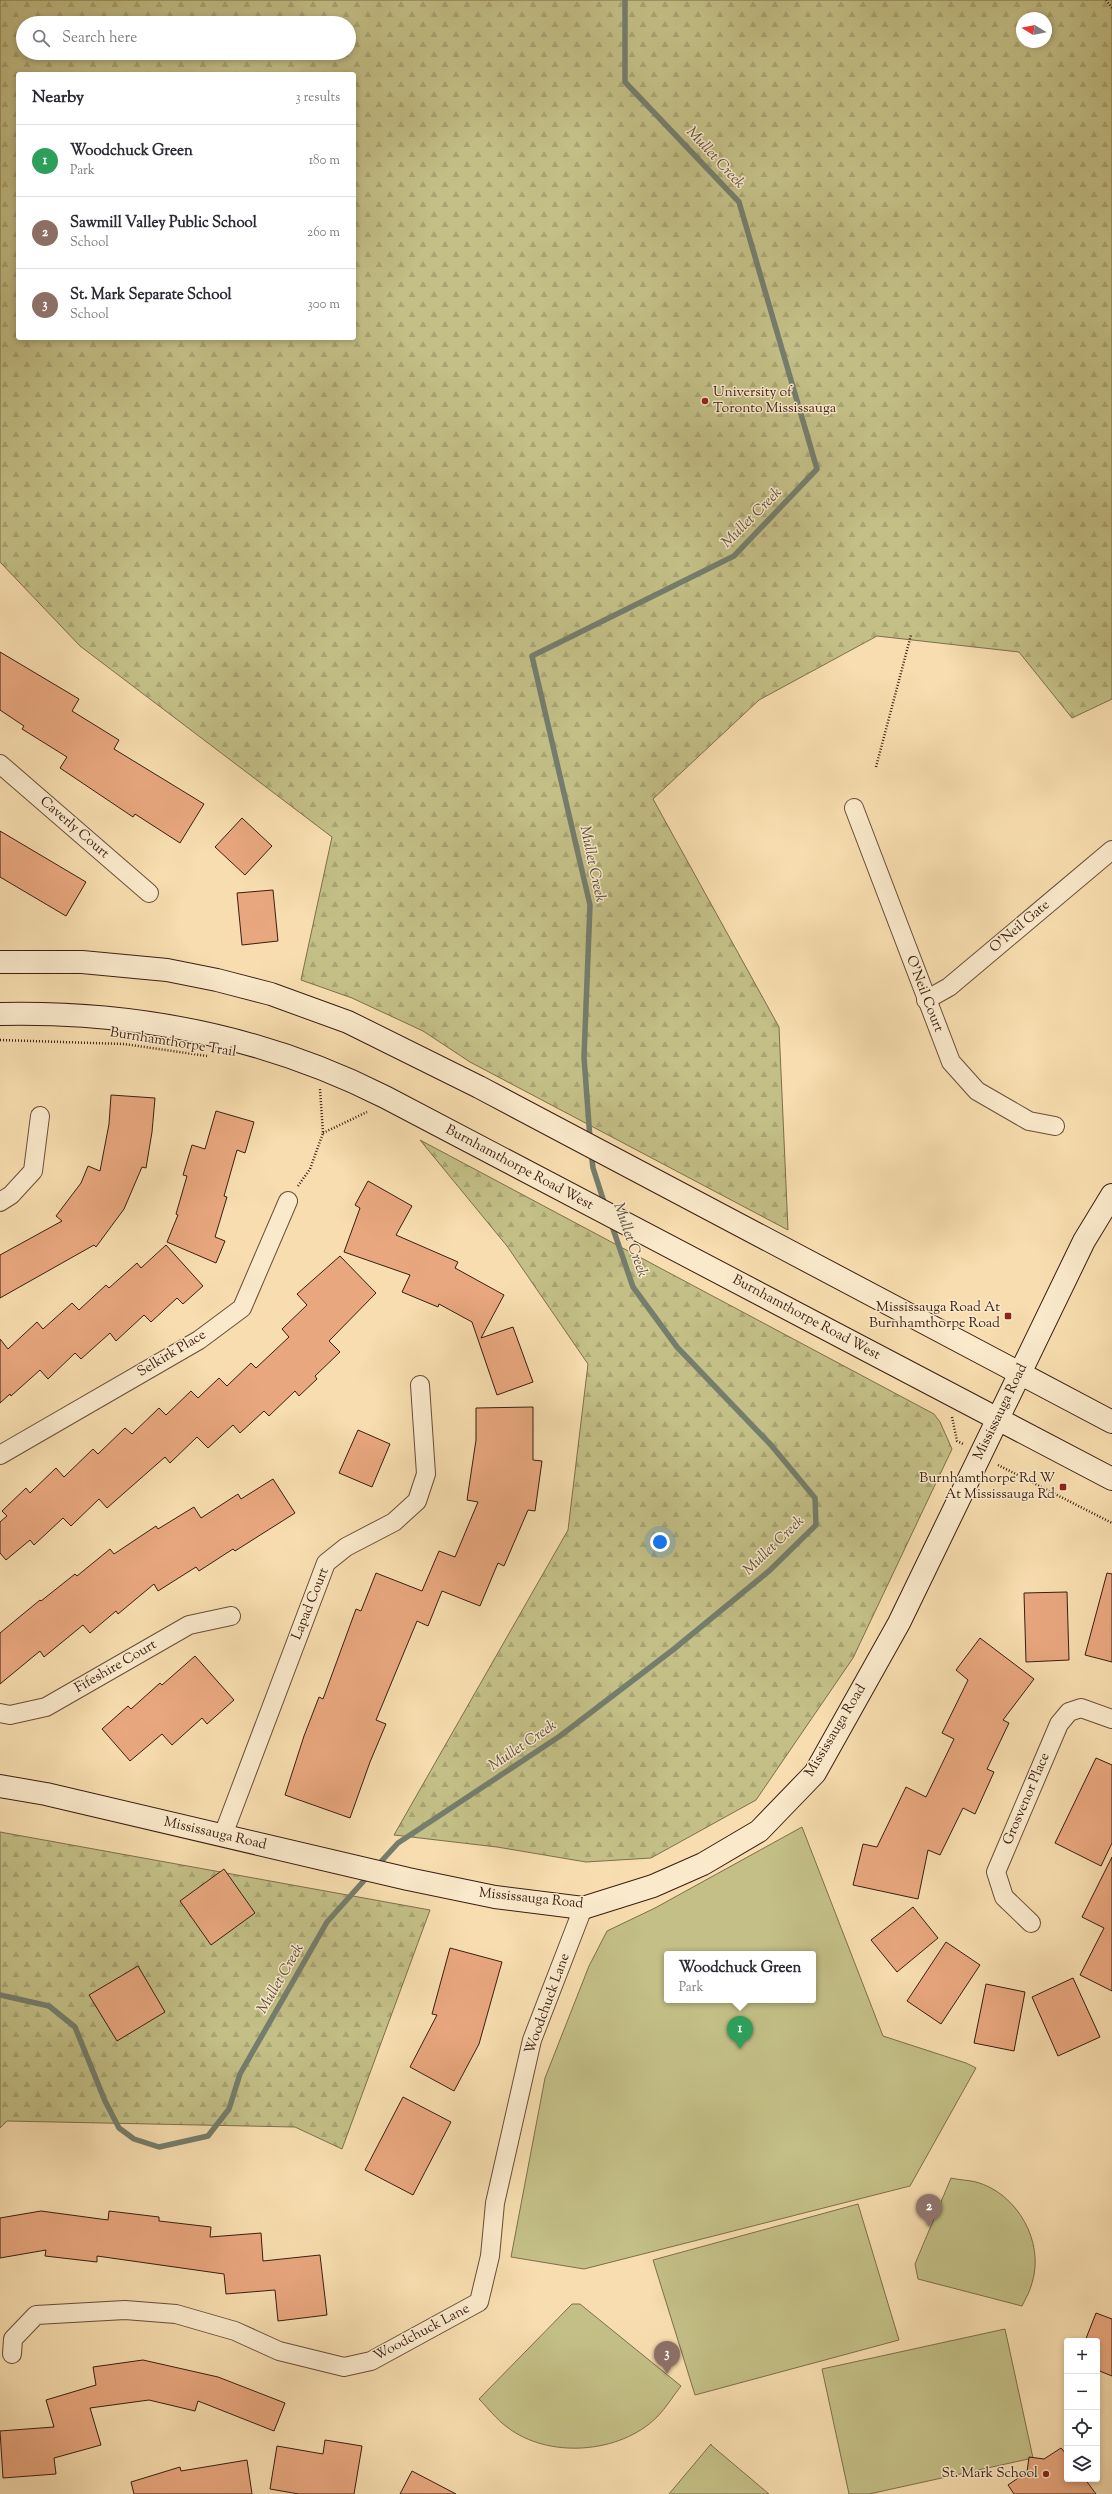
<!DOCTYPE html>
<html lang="en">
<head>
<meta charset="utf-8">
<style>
  body { margin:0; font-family:"Sorts Mill Goudy",serif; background:#f2f2f3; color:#2b2b33 }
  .controls { position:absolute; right:12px; bottom:12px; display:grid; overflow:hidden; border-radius:4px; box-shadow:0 2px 6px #0003 }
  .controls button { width:36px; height:36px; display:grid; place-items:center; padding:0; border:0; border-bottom:1px solid #e1e1e2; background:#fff; color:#2b2b33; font:20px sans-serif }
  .compass { position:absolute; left:1016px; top:12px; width:36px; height:36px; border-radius:50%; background:#fff; box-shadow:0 2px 6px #0003; rotate:280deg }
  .you { position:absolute; left:660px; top:1542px; width:14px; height:14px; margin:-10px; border:3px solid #fff; border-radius:50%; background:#1a73e8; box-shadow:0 0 0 6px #1a73e833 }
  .badge { display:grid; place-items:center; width:26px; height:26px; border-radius:50%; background:#0f766e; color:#fff; font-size:13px; font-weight:700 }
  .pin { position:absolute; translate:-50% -33px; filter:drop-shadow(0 1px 2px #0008) }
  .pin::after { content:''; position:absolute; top:21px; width:14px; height:12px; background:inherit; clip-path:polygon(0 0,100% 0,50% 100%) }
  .popup { position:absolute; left:664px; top:1951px; width:152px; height:52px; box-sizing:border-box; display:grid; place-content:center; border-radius:4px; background:#fff; filter:drop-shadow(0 1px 3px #0005); font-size:13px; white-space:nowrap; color:#7c7c81 }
  .popup b { font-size:15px; color:#2b2b33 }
  .popup::after { content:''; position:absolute; left:50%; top:100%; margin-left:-8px; border:8px solid transparent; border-top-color:#fff }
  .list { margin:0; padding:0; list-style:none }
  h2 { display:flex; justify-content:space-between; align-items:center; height:52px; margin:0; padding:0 16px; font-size:17px }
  h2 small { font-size:13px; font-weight:400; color:#7c7c81 }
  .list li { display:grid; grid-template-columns:26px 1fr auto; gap:12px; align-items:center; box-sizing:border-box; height:72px; padding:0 16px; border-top:1px solid #e1e1e2 }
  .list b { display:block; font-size:15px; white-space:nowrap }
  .list p { margin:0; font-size:13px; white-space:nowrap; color:#7c7c81 }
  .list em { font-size:13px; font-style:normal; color:#7c7c81 }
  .icon { flex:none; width:22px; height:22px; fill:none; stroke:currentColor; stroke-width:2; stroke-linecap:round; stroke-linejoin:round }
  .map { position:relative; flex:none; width:1112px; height:2494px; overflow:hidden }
  .search { position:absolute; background:#fff; box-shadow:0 2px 6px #0003; left:16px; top:16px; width:340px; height:44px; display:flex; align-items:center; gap:10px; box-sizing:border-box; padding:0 14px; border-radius:22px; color:#7c7c81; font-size:15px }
  .panel { position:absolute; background:#fff; box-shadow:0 2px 6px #0003; left:16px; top:72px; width:340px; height:268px; border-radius:4px }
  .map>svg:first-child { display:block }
</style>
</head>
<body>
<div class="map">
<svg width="1112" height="2494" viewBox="0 0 1112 2494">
  <defs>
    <pattern id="forest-firs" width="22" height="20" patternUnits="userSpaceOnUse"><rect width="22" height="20" fill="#c3bf86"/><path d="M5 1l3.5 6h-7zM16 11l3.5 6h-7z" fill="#a8a473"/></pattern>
  </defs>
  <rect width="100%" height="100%" fill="#f7ddaf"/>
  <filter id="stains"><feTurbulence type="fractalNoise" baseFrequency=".005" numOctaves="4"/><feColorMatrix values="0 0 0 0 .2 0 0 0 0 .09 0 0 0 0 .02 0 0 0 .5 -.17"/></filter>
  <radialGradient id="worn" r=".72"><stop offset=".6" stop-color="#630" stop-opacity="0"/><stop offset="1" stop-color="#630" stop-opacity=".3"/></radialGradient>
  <g fill="url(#forest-firs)" stroke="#7e6e4c" fill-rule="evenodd">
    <path d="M0,0h1112v699l-40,19 -53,-66 -142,-16 -118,64 -106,99 126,228 9,203 -318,-168 -47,-31 -71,-33 -51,-18 31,-143 -252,-191 -80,-84zM1022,18h24v24h-24zM23,23h326v30h-326zM18,74h336v264h-336z"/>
    <path d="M420,1140l514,274 6,8 12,27 -99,209 -97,142 -105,58 -65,4 -89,-15 -103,-12 174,-305 20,-166 -81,-118z"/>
    <path d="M0,1832l430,78 -88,239 -47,-22 -288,-6 -7,7z"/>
  </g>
  <g fill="#c3bf86" stroke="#7e6e4c" fill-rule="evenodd">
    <path d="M802,1827l81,209 83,27 10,5 -66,118 -326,83 -73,-12 34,-179 44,-112 18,-35 48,-23zM667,1954h146v46h-146z"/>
    <path d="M951,2178c8,2 17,2 25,4 41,11 69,60 56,101 -2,8 -6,15 -10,23l-104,-27 -3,-15z"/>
    <path d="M858,2204l41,136 -204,55 -42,-135z"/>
    <path d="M572,2304h8l101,82c-8,10 -15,22 -24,31 -37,37 -109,42 -150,10 -10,-7 -19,-19 -28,-28z"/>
    <path d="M1005,2329l28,129 -164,36h-20l-27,-125z"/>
    <path d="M711,2444v1l58,49h-100z"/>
  </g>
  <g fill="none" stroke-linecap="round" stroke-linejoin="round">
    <g stroke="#757d6d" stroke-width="5.5">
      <path d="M590,1139l-6,-82 6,-152 -58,-249 202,-100 83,-87 -78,-267 -114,-120v-82"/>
      <path d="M591,1152l2,16 12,37"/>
      <path d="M377,1866l21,-23 162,-107 114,-87 95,-78 47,-46 -1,-27 -44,-53 -94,-98 -44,-60 -22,-64"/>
      <path d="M0,1995l49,11 26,21 30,74 14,27 15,11 25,8 49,-11 21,-27 11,-35 87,-152 42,-47"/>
    </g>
  </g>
  <g fill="#e9a77f" stroke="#3a1e12">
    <path d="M0,652l79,47 -7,12 47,29 -5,9 90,55 -24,39 -45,-29 -2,3 -73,-49 7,-11 -45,-28 2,-3 -24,-16z"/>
    <path d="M242,818l30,28 -27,29 -30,-28z"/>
    <path d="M0,831l86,51 -20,34 -66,-39z"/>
    <path d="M273,890l5,51 -36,4 -5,-52z"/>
    <path d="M111,1095l44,3 -3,34 -6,36 -4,-1 -18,42 -28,38 -2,-2 -94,53v-43l62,-34 -6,-5 25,-33 7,-17 12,5 9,-47z"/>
    <path d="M216,1111l38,11 -9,31 -8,-3 -13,46 3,1 -12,40 10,4 -9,22 -49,-21 11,-27 -2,-1 11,-38 -4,-1 9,-30 13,4z"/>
    <path d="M368,1181l44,25 -16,29 62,27 -3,6 49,27 -23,43 32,-11 20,55 -36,13 -25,-73 -33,-18 -1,3 -36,-15 8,-17 -66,-23 16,-44 -5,-3z"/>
    <path d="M166,1245l37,41 -20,18 -6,-6 -26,24 -7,-7 -28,26 -6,-8 -29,26 -6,-6 -27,26 -8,-9 -29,26 -1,-2 -10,9v-64l8,10 29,-27 6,7 29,-26 7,7 27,-25 3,3 28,-25 4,5z"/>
    <path d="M340,1256l36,37 -47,48 11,11 -25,24 2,3 -18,17 -4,-5 -26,25 -5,-5 -24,22 -7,-8 -25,23 -11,-11 -27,26 -5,-6 -58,51 -8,-9 -28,27 -8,-8 -29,27 -4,-5 -24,20 -6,-7v-31l7,-6 -5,-5 24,-23 4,5 26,-25 8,9 29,-28 5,5 27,-26 7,6 27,-26 7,7 25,-24 7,7 21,-20 8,8 24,-23 5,5 33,-31 -7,-8 25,-24 -10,-11z"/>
    <path d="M533,1407v53l9,1 -7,50 -7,-1 -24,56 -6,-3 -18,43 -38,-15 -14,35 -11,-5 -41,99 10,4 -16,38 -20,56 -65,-23 19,-59 15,-39 4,2 33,-90 5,2 15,-38 46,18 17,-40 16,6 23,-55 -11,-2 9,-60v-32z"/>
    <path d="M358,1430l32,14 -18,43 -33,-14z"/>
    <path d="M273,1479l22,34 -60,38 -2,-2 -34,22 -3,-4 -38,24 -4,-7 -36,30 -2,-3 -26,22 -7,-8 -39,32 -4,-6 -40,33v-51l40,-33 1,1 34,-27 2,2 33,-27 4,5 42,-28 2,3 36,-22 7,11 37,-24 3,5z"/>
    <path d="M1107,1573l5,1v88l-27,-7z"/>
    <path d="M1067,1592l2,68 -43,2 -2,-69z"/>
    <path d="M980,1638l54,41 -31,41 6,3 -22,46 7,3 -19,42 -12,-6 -23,47 -12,-5 -10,49 -65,-14 10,-41 14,3 29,-60 20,10 28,-58 -12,-6 26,-53 -12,-10z"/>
    <path d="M195,1656l39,44 -27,24 -5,-6 -30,27 -10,-11 -32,27 -28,-32 26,-23 3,3 29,-26 2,2z"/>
    <path d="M1096,1758l16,7v78l-11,23 -46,-23z"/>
    <path d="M1112,1857v134l-32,-16 24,-47 -22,-11z"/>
    <path d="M224,1869l31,44 -44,32 -31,-44z"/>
    <path d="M913,1907l25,31 -41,34 -26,-32z"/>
    <path d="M946,1942l34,23 -39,59 -34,-23z"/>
    <path d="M450,1948l52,14 -23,82 -25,47 -44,-24 27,-52 -5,-1z"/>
    <path d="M138,1966l27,46 -48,29 -28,-46z"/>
    <path d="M1073,1978l27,59 -42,19 -26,-59z"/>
    <path d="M986,1984l39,8 -11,59 -40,-8z"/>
    <path d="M403,2097l48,25 -38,73 -48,-25z"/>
    <path d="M41,2211l67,9 1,-9 50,6v4l52,6 -1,10 51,-4 2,28 57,-6 7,60 -49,6 -3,-31 -49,4 -2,-20 -127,-18v6l-52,-6 1,-6 -46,8v-40z"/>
    <path d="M1096,2313l16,6v57l-15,-6v-29h-12z"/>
    <path d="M143,2360l75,17 67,26 -11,28 -76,-30 -3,10 -46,-11 -59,8 11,37 -47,13 2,16 -53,4 -3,-47 54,-4 -8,-27 50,-15 -3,-18z"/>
    <path d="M325,2440l37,6 -8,48h-55l-29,-5 7,-43 46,8z"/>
    <path d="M1061,2448l6,7v24h18l11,15h-82l-6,-9 19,-13 2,-15 15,2z"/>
    <path d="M247,2460l5,34h-118l-3,-12 49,-15 1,4z"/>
    <path d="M412,2471l44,23h-56z"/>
  </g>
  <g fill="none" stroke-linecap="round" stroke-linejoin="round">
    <defs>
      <g id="minor">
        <path d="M0,764l149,129"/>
        <path d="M854,808l97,254 26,29 52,30 26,5"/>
        <path d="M926,1000l23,-13 163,-137"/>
        <path d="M0,1202l11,-7 22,-24 7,-55"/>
        <path d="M0,1455l199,-115 43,-32 46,-107"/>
        <path d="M0,1713l10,2 36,-8 143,-82 42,-9"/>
        <path d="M223,1835l103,-272 20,-16 48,-25 23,-21 9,-27 -6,-89"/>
        <path d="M1031,1923l-27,-26 -8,-25 63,-148 10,-12 12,-4 31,11"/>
        <path d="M12,2354l1,-15 23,-24 89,-5 51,4 59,17 44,20 65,16 27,-6 108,-59 11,-46 5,-53 37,-163 51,-132"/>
      </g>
      <g id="secondary">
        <path d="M0,962h82l85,8 50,10 54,14 77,28 131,65 633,335"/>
        <path d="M0,1014c135,-3 264,22 385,83l727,382"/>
        <path d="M0,1786l46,8 362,85 87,18 88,11 70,-22 50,-22 56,-33 56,-58 84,-150 185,-382 28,-46"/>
      </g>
    </defs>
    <use href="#minor" stroke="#694e39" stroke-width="20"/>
    <use href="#secondary" stroke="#3a1e12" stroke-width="24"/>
    <g stroke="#3a1e12" stroke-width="2.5" stroke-dasharray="1 2" stroke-linecap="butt">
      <path d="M1106,0l6,8"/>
      <path d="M876,767l35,-132"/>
      <path d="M0,1040l124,4 83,12"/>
      <path d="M323,1133l44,-21"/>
      <path d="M298,1186l12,-17 13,-36 -3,-44"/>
      <path d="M952,1417l5,24 6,3"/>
      <path d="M998,1465l114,58"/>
    </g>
    <use href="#minor" stroke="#fae9cb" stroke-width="18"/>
    <use href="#secondary" stroke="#fae9cb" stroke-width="22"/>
  </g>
  <g fill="#8f2418" stroke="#fae9cb" stroke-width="1.5">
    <circle cx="705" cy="401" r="4"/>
    <rect x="1004" y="1312" width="8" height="8" rx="2"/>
    <rect x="1059" y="1483" width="8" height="8" rx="2"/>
    <circle cx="1046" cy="2474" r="4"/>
  </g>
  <g text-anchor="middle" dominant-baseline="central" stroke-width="3" stroke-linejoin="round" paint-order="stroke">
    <g font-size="14" fill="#3a1e12" stroke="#fae9cb" text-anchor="end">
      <text x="713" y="393" text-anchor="start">University of<tspan x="713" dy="16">Toronto Mississauga</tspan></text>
      <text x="1000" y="1308">Mississauga Road At<tspan x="1000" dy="16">Burnhamthorpe Road</tspan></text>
      <text x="1055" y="1479">Burnhamthorpe Rd W<tspan x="1055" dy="16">At Mississauga Rd</tspan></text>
      <text x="1038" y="2474">St. Mark School</text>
    </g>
    <g font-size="14" fill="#3a1e12" stroke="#fae9cb">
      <text transform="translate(74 828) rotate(41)">Caverly Court</text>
      <text transform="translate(1020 927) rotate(-40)">O'Neil Gate</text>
      <text transform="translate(924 994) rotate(69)">O'Neil Court</text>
      <text transform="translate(173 1043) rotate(9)">Burnhamthorpe Trail</text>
      <text transform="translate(519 1168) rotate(28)">Burnhamthorpe Road West</text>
      <text transform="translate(806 1318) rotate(28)">Burnhamthorpe Road West</text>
      <text transform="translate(172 1354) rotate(-31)">Selkirk Place</text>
      <text transform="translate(1001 1412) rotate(-64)">Mississauga Road</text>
      <text transform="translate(311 1604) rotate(-68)">Lapad Court</text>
      <text transform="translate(116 1667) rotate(-30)">Fifeshire Court</text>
      <text transform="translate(836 1731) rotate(-59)">Mississauga Road</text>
      <text transform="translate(1027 1799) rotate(-67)">Grosvenor Place</text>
      <text transform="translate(215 1834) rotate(13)">Mississauga Road</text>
      <text transform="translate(531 1899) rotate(6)">Mississauga Road</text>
      <text transform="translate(548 2004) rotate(-70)">Woodchuck Lane</text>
      <text transform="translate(422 2333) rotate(-28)">Woodchuck Lane</text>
    </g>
    <g font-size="15" font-style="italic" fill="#584d40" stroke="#fae9cb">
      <text transform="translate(715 158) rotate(47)">Mullet Creek</text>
      <text transform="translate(752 518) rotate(-45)">Mullet Creek</text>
      <text transform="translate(592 864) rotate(78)">Mullet Creek</text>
      <text transform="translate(630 1240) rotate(71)">Mullet Creek</text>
      <text transform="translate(774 1546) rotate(-44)">Mullet Creek</text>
      <text transform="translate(523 1746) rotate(-34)">Mullet Creek</text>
      <text transform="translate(281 1979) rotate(-60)">Mullet Creek</text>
    </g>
  </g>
  <rect width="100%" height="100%" filter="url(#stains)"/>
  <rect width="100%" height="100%" fill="url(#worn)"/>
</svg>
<div class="controls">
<button>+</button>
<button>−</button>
<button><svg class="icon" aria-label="locate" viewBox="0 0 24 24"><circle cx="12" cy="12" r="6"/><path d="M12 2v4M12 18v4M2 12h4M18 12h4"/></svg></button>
<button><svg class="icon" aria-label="layers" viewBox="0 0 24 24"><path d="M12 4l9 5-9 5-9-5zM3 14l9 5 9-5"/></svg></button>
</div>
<svg class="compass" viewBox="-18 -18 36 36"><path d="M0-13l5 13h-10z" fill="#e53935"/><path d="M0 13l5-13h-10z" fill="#7c7c81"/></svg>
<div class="you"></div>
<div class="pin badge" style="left:740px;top:2049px;background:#2e9e5b">1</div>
<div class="popup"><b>Woodchuck Green</b>Park</div>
<div class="pin badge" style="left:929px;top:2227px;background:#8d6e63">2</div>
<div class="pin badge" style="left:667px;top:2374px;background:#8d6e63">3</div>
<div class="search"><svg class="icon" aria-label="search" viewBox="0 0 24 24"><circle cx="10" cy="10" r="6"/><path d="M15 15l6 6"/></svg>Search here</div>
<section class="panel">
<h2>Nearby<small>3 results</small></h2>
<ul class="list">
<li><span class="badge" style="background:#2e9e5b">1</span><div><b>Woodchuck Green</b><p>Park</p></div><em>180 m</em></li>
<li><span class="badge" style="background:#8d6e63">2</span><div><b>Sawmill Valley Public School</b><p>School</p></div><em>260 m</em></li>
<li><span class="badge" style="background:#8d6e63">3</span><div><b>St. Mark Separate School</b><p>School</p></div><em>300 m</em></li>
</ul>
</section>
</div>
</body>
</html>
